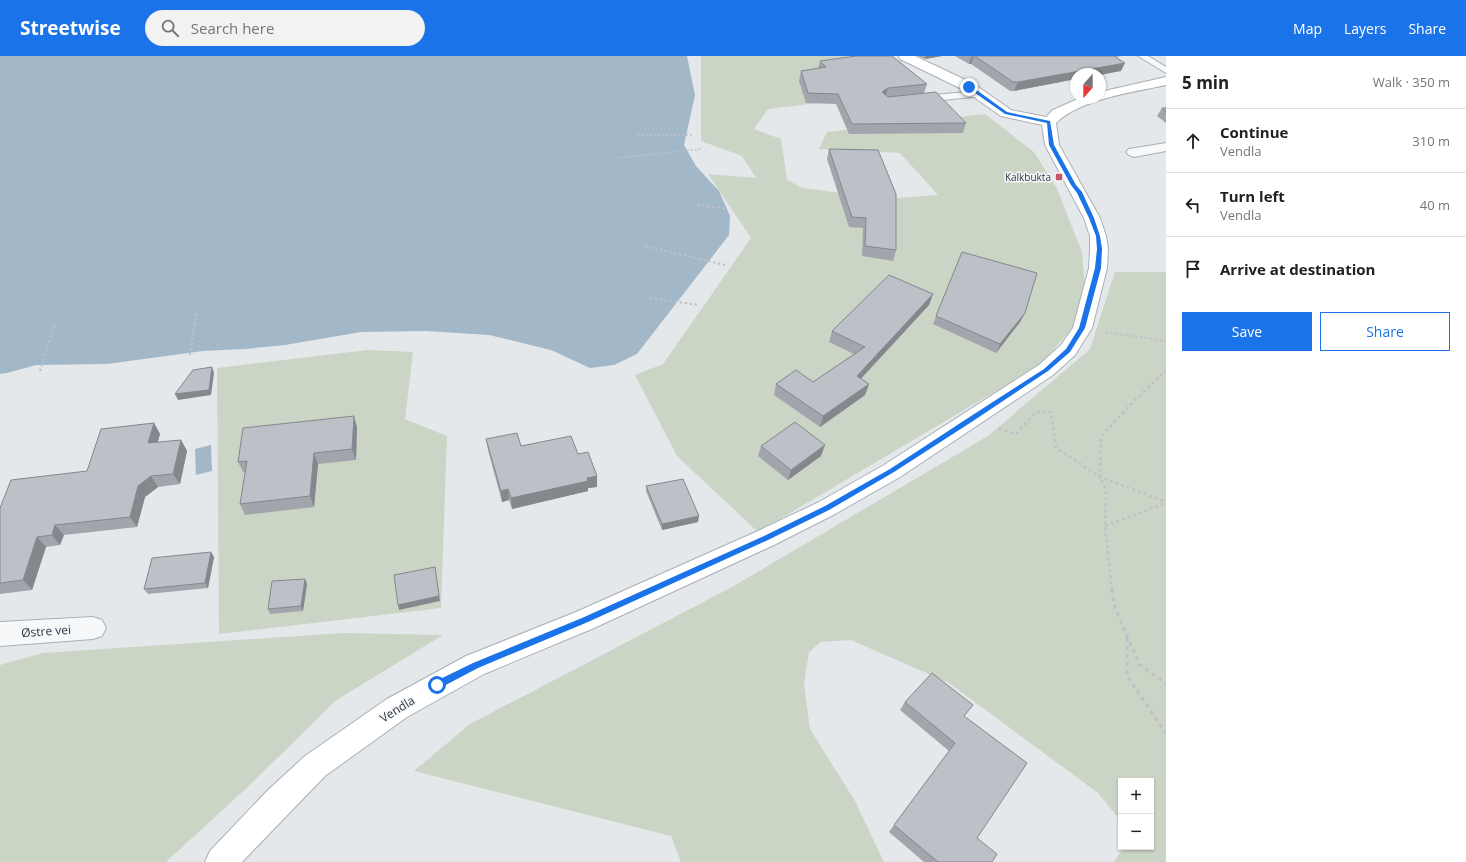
<!DOCTYPE html>
<html lang="en">
<head>
<meta charset="utf-8">
<style>
  body { margin:0; font-family:"Open Sans",sans-serif; background:#f2f2f2; color:#202124 }
  .controls { position:absolute; right:12px; bottom:12px; display:grid; overflow:hidden; border-radius:0px; box-shadow:0 1px 3px #0004 }
  .controls button { width:36px; height:36px; display:grid; place-items:center; padding:0; border:0; border-bottom:1px solid #e0e0e0; background:#fff; color:#202124; font:20px sans-serif }
  .compass { position:absolute; left:1070px; top:12px; width:36px; height:36px; border-radius:50%; background:#fff; box-shadow:0 1px 3px #0004; rotate:201deg }
  .stop { position:absolute; width:12px; height:12px; margin:-9px; border:3px solid #1a73e8; border-radius:50%; background:#fff }
  .stop.end { background:#1a73e8; border-color:#fff; box-shadow:0 1px 4px #0008 }
  .list { margin:0; padding:0; list-style:none }
  h2 { display:flex; justify-content:space-between; align-items:center; height:52px; margin:0; padding:0 16px; font-size:17px }
  h2 small { font-size:13px; font-weight:400; color:#757577 }
  .list li { display:grid; grid-template-columns:26px 1fr auto; gap:12px; align-items:center; box-sizing:border-box; height:64px; padding:0 16px; border-top:1px solid #e0e0e0 }
  .list b { display:block; font-size:15px; white-space:nowrap }
  .list p { margin:0; font-size:13px; white-space:nowrap; color:#757577 }
  .list em { font-size:13px; font-style:normal; color:#757577 }
  .actions { display:flex; gap:8px; padding:12px 16px }
  .actions a { flex:1; padding:9px 0; border:1px solid #1a73e8; border-radius:0px; text-align:center; font-size:14px; color:#1a73e8 }
  .actions .main { background:#1a73e8; color:#fff }
  .icon { flex:none; width:22px; height:22px; fill:none; stroke:currentColor; stroke-width:2; stroke-linecap:round; stroke-linejoin:round }
  .map { position:relative; flex:none; width:1166px; height:806px; overflow:hidden }
  header { display:flex; align-items:center; gap:24px; box-sizing:border-box; height:56px; padding:0 20px; background:#1a73e8; color:#fff }
  header strong { font-size:19px }
  nav { display:flex; gap:22px; margin-inline-start:auto; font-size:14px }
  .search { width:280px; height:36px; background:#f2f2f2; display:flex; align-items:center; gap:10px; box-sizing:border-box; padding:0 14px; border-radius:22px; color:#757577; font-size:15px }
  main { display:flex }
  aside { flex:1; background:#fff }
  .map>svg:first-child { display:block }
</style>
</head>
<body>
<header>
<strong>Streetwise</strong>
<div class="search"><svg class="icon" aria-label="search" viewBox="0 0 24 24"><circle cx="10" cy="10" r="6"/><path d="M15 15l6 6"/></svg>Search here</div>
<nav><a>Map</a><a>Layers</a><a>Share</a></nav>
</header>
<main>
<div class="map">
<svg width="1166" height="806" viewBox="0 0 1166 806">
  <rect width="100%" height="100%" fill="#e4e8eb"/>
  <g fill="#cbd5c6">
    <path d="M701,0h188l13,6 -10,32 -124,15 -14,20 27,10 6,41 16,8 82,11 53,-4 -38,-42 -81,-4 8,-17 158,-18 49,38 23,37 25,63 3,34 -11,40 -34,39 -282,167 -81,-76 -42,-81 28,-11 88,-126 -43,-64 48,4 -14,-22 -41,-15z"/>
    <path d="M1115,216h51v590h-52l10,-15h27v-66h-30v40l-23,-28 -149,-110 -98,-43 -30,2 -12,10 -5,32 6,45 45,72 29,61h-203l-10,-26 -257,-65 56,-47 262,-137 256,-151 102,-87z"/>
    <path d="M368,294l45,2 -8,67 42,17 -6,172 -222,26 -2,-266z"/>
    <path d="M343,577l100,2 -108,66 -82,81 -87,80h-166v-197l43,-12z"/>
  </g>
  <g fill="#a2b8c9">
    <path d="M0,0h687l8,39 -11,50 12,21 23,25 11,25 -1,19 -92,119 -23,11 -24,3 -39,-18 -62,-15 -63,-4 -65,1 -76,13 -40,4 -42,2 -96,13 -71,1 -29,8 -7,1z"/>
    <path d="M211,389l1,26 -16,4 -1,-26z"/>
  </g>
  <g fill="none" stroke-linecap="round" stroke-linejoin="round">
    <defs>
      <g id="lane">
        <path d="M1138,0h10l18,11v6z"/>
        <path d="M978,35l3,1 1,2 -1,2 -58,6 -4,-3 4,-3z"/>
      </g>
      <g id="street">
        <path d="M1166,87v8l-32,6 -5,-2 -3,-3 3,-3z"/>
        <path d="M93,561l9,3 4,8 -4,8 -9,3 -93,7v-24z"/>
      </g>
      <path id="secondary" d="M899,0h16l59,28 37,26 35,7 7,-7 27,-12h20v-6l66,-15v8c-32,7 -86,14 -110,38l3,22 41,73 6,18 2,13 -1,19 -15,60 -17,27 -22,20 -153,102 -65,37 -61,31 -180,83 -110,46 -77,43 -82,59 -83,86h-37l5,-11 57,-60 38,-35 82,-57 79,-43 110,-44 182,-81 61,-29 65,-37 155,-100 22,-20 12,-17 16,-60 1,-19v-13l-6,-18 -39,-73 -3,-20 -41,-9 -37,-26 -64,-31z"/>
    </defs>
    <use href="#lane" stroke="#a9afb5" stroke-width="2"/>
    <use href="#street" stroke="#a9afb5" stroke-width="2"/>
    <use href="#secondary" stroke="#a9afb5" stroke-width="2"/>
    <g stroke="#bec2c7" stroke-width="1.5" stroke-dasharray="2 2" stroke-linecap="butt">
      <path d="M638,79h56"/>
      <path d="M619,102l82,-9"/>
    </g>
    <g stroke="#bec2c7" stroke-width="2" stroke-dasharray="2.5 2.5" stroke-linecap="butt">
      <path d="M697,149l30,4"/>
      <path d="M645,190l80,19"/>
      <path d="M650,242l49,7"/>
      <path d="M1105,276l61,9"/>
      <path d="M190,299l7,-46"/>
      <path d="M40,315l15,-48"/>
      <path d="M1164,316l2,-2"/>
    </g>
    <g stroke="#bec2c7" stroke-width="2.5" stroke-dasharray="3 3" stroke-linecap="butt">
      <path d="M999,373l17,5 20,-22h15l5,36 44,29 66,25"/>
      <path d="M1105,470l61,-23"/>
      <path d="M1112,534l-7,-64 1,-35 -6,-14 1,-40 27,-30 37,-36"/>
    </g>
    <g stroke="#bec2c7" stroke-width="3" stroke-dasharray="4 4" stroke-linecap="butt">
      <path d="M1112,533l2,16 25,59 27,20"/>
      <path d="M1127,582v38l39,57"/>
    </g>
    <use href="#lane" fill="#f7f8fa" fill-rule="evenodd"/>
    <use href="#street" fill="#f7f8fa" fill-rule="evenodd"/>
    <use href="#secondary" fill="#fff" fill-rule="evenodd"/>
  </g>
  <g fill="#a2a6ac">
    <path d="M918,0h24l-17,3z"/>
    <path d="M955,0h167l-6,1 5,14 -45,3v5l-62,12h-4l-39,-27h-2z"/>
    <path d="M820,5l107,23 -3,9 42,30 -3,10 -114,1 -13,-30 -30,-1 -7,-22 2,-10 17,-3z"/>
    <path d="M1166,51v16l-9,-7 5,-8h3z"/>
    <path d="M829,93l67,101 -3,11 -31,-5 1,-28 -14,-1 -22,-68z"/>
    <path d="M962,196l63,61 -5,9 -24,31 -63,-29z"/>
    <path d="M933,238l-4,11 -68,74 8,5 -4,11 -45,32 -46,-32 2,-11 37,-2 41,-28 -25,-12 3,-11z"/>
    <path d="M154,367l6,11 -2,8 23,-2 6,11 -7,33 -22,3 -13,10 -8,30 -73,8 -4,10 -14,2 -14,43 -32,4v-86l87,-37z"/>
    <path d="M357,371l-1,33 -38,4 -4,43 -69,8 -5,-11 5,-32h-2l-5,-10z"/>
    <path d="M486,383l35,7 57,8 19,33 -9,1v3l-76,18 -3,-9 -7,2 -14,-52z"/>
    <path d="M761,390l60,10 -33,24 -30,-24z"/>
    <path d="M646,430l52,36 -36,8 -16,-39z"/>
    <path d="M214,501l-6,31 -60,6 -4,-5z"/>
    <path d="M305,523l2,5 -4,27 -33,3 -2,-5z"/>
    <path d="M905,646l60,14 12,122 15,24h-68l-35,-30 60,-81 -49,-41z"/>
  </g>
  <g fill="#84878c">
    <path d="M926,0h16l-17,3z"/>
    <path d="M972,0h2l-3,8h-2z"/>
    <path d="M1125,7l-4,8 -21,4v-1h-24v5l-62,12 4,-9z"/>
    <path d="M888,32l-3,10 -5,3 3,-10z"/>
    <path d="M933,238l-4,11 -76,82 4,-11z"/>
    <path d="M1025,257l-5,9 -24,31 4,-9z"/>
    <path d="M212,311l2,6 -3,22 -33,5 -3,-6z"/>
    <path d="M869,328l-4,11 -45,32 3,-11z"/>
    <path d="M354,360l3,11 -1,33 -4,-11z"/>
    <path d="M154,367l6,11 -6,20 -6,-11z"/>
    <path d="M181,384l6,11 -7,33 -7,-10z"/>
    <path d="M825,389l-4,11 -33,24 3,-10z"/>
    <path d="M314,397l4,11 -4,43 -4,-11z"/>
    <path d="M151,420l7,11 -13,10 -8,30 -7,-10 8,-31z"/>
    <path d="M597,420v11l-9,1v3l-76,18 -1,-11 76,-20z"/>
    <path d="M508,433l1,11 -7,2 -1,-11z"/>
    <path d="M699,460l-1,6 -36,8v-6z"/>
    <path d="M55,469l9,10 -4,10 -8,-10z"/>
    <path d="M37,481l9,10 -14,43 -9,-10z"/>
    <path d="M211,496l3,5 -6,31 -3,-5z"/>
    <path d="M435,511l5,34 -41,9 -1,-5z"/>
    <path d="M305,523l2,5 -4,27 -2,-5z"/>
  </g>
  <g fill="#bcc1c8" stroke="#84878c">
    <path d="M856,0h36l35,28 -39,4 -5,3v2l5,4 48,-5 30,31 -114,1 -14,-30 -30,-1 -7,-22 25,-4 -6,-6z"/>
    <path d="M975,0h139l11,7 -107,19h-5z"/>
    <path d="M1162,52h4v4z"/>
    <path d="M829,93l49,1 18,44v56l-31,-4 1,-28 -14,-1z"/>
    <path d="M962,196l75,21 -12,40 -25,31 -64,-28z"/>
    <path d="M889,219l44,19 -76,82 12,8 -46,32 -47,-32 20,-14 17,12 52,-35 -33,-16z"/>
    <path d="M212,311l-3,23 -34,4 18,-24z"/>
    <path d="M354,360l-2,33 -38,4 -4,43 -70,8 7,-43 -9,1 5,-34z"/>
    <path d="M795,366l30,23 -34,25 -30,-24z"/>
    <path d="M154,367l-6,20 33,-3 -8,34 -22,2 -13,10 -8,31 -75,8 -3,10 -15,2 -14,43 -23,3v-75l11,-28 76,-9 14,-42z"/>
    <path d="M517,377l4,13 50,-10 7,18 10,-2 9,24 -10,2 1,3 -77,17 -3,-9 -7,2 -15,-52z"/>
    <path d="M683,423l16,37 -37,8 -16,-38z"/>
    <path d="M211,496l-6,31 -61,6 8,-31z"/>
    <path d="M435,511l4,29 -41,9 -4,-30z"/>
    <path d="M305,523l-4,27 -33,3 4,-28z"/>
    <path d="M932,617l41,32 -9,11 63,47 -50,75 20,16 -5,8h-54l-44,-37 61,-82 -50,-41z"/>
  </g>
  <path fill="#1a73e8" d="M968,30h3l36,26 43,9 4,24 22,40 6,7 12,26 6,18 2,13 -1,19 -16,60 -15,24 -22,19 -75,50 -79,51 -65,38 -61,30 -180,82 -110,46 -38,20h-6v-6l39,-19 109,-45 182,-82 61,-30 65,-37 78,-51 76,-49 22,-20 13,-21 16,-60 2,-19 -1,-13 -7,-18 -12,-25 -6,-8 -22,-40 -2,-22 -42,-9 -37,-26z"/>
  <rect fill="#c7536f" stroke="#f4f6f8" stroke-width="1.5" x="1055" y="117" width="8" height="8" rx="2"/>
  <g text-anchor="middle" dominant-baseline="central" stroke-width="3" stroke-linejoin="round" paint-order="stroke">
    <g font-size="10" fill="#2d3743" stroke="#f4f6f8" text-anchor="end">
      <text x="1051" y="121">Kalkbukta</text>
    </g>
    <g font-size="12" fill="#2d3743" stroke="#f4f6f8">
      <text transform="translate(46 575) rotate(-4)">Østre vei</text>
      <text transform="translate(397 653) rotate(-32)">Vendla</text>
    </g>
  </g>
</svg>
<div class="controls">
<button>+</button>
<button>−</button>
</div>
<svg class="compass" viewBox="-18 -18 36 36"><path d="M0-13l5 13h-10z" fill="#e53935"/><path d="M0 13l5-13h-10z" fill="#757577"/></svg>
<div class="stop" style="left:437px;top:629px"></div>
<div class="stop end" style="left:969px;top:31px"></div>
</div>
<aside>
<h2>5 min<small>Walk · 350 m</small></h2>
<ul class="list">
<li><svg class="icon" aria-label="ahead" viewBox="0 0 24 24"><path d="M12 20V5M6 11l6-6 6 6"/></svg><div><b>Continue</b><p>Vendla</p></div><em>310 m</em></li>
<li><svg class="icon" aria-label="left" viewBox="0 0 24 24"><path d="M17 20v-9H6M10 6l-5 5 5 5"/></svg><div><b>Turn left</b><p>Vendla</p></div><em>40 m</em></li>
<li><svg class="icon" aria-label="arrive" viewBox="0 0 24 24"><path d="M6 21V4h12l-3 4 3 4H6"/></svg><div><b>Arrive at destination</b></div></li>
</ul>
<div class="actions"><a class="main">Save</a><a>Share</a></div>
</aside>
</main>
</body>
</html>
